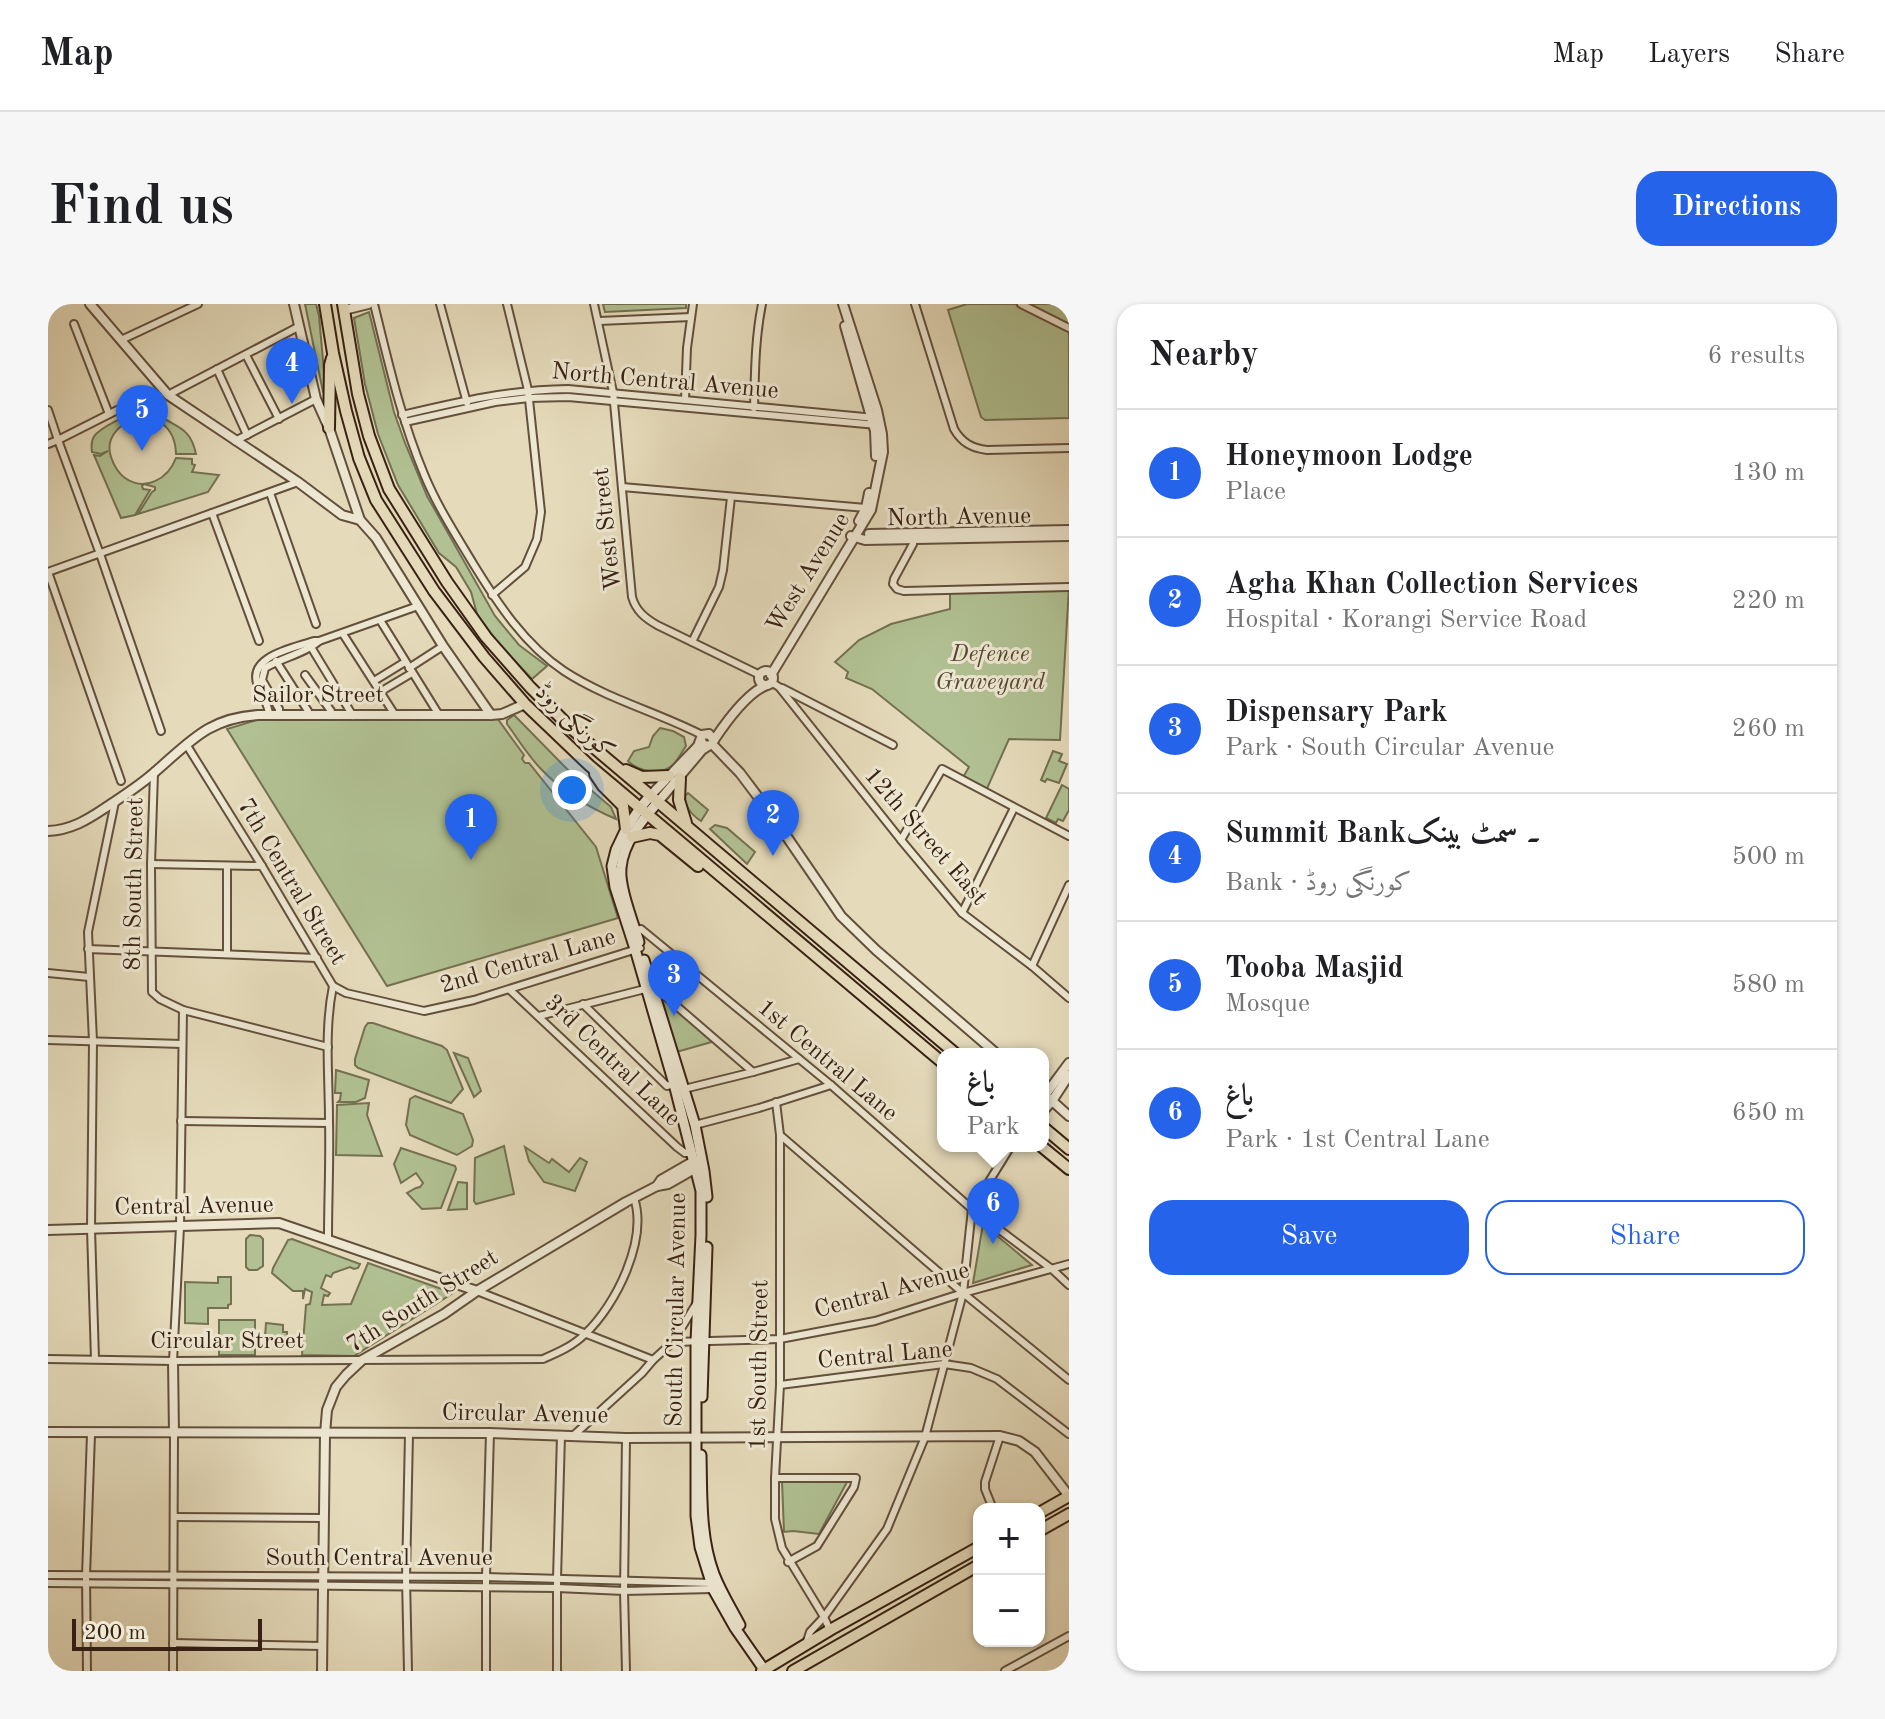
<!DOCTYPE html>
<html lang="en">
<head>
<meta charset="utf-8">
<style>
  body { margin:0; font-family:"Old Standard TT",Amiri,serif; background:#f6f6f6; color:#202124 }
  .controls { position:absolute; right:24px; bottom:24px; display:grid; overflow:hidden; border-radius:16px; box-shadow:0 2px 6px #0004 }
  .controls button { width:72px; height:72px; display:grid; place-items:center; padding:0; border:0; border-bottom:2px solid #e0e0e0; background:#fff; color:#202124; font:40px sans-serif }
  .scale { position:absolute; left:24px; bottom:20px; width:190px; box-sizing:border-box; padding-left:8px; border:4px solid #382112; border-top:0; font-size:22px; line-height:28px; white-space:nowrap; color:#382112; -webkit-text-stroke:6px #eee8d3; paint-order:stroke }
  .you { position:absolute; left:524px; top:486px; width:28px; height:28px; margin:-20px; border:6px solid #fff; border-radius:50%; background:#1a73e8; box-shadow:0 0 0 12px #1a73e833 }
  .badge { display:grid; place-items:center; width:52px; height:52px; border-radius:50%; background:#2563eb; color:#fff; font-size:26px; font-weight:700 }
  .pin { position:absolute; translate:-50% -66px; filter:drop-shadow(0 2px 4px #0008) }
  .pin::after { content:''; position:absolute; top:42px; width:28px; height:24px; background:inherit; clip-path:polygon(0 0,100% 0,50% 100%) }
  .popup { position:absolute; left:889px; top:744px; width:112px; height:104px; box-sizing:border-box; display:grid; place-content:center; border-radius:16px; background:#fff; filter:drop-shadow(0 2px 6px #0005); font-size:26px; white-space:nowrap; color:#757577 }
  .popup b { font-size:30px; color:#202124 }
  .popup::after { content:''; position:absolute; left:50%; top:100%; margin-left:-16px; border:16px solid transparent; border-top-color:#fff }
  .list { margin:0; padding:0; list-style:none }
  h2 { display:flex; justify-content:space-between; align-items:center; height:104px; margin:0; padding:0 32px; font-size:34px }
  h2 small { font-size:26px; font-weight:400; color:#757577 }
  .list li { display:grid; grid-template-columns:52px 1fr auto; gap:24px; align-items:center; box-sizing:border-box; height:128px; padding:0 32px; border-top:2px solid #e0e0e0 }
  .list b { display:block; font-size:30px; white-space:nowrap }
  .list p { margin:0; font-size:26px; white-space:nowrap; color:#757577 }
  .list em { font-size:26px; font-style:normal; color:#757577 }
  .actions { display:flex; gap:16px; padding:24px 32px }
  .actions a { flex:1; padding:18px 0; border:2px solid #2563eb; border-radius:24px; text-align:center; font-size:28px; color:#2563eb }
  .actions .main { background:#2563eb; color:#fff }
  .map { position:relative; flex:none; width:1021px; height:1367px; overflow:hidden; border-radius:24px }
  header { display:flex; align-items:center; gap:48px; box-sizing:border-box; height:112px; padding:0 40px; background:#fff; border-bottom:2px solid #e0e0e0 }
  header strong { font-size:38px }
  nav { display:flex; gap:44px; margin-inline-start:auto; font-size:28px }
  .intro { display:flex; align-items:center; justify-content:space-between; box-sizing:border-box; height:192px; padding:0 48px }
  h1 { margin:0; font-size:56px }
  .button { padding:20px 36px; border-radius:24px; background:#2563eb; color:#fff; font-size:28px; font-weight:700 }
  main { display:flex; gap:48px; padding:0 48px }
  aside { flex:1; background:#fff; border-radius:24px; box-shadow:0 2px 6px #0004 }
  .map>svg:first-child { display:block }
</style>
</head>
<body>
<header>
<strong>Map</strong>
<nav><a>Map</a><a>Layers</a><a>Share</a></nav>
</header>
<div class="intro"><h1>Find us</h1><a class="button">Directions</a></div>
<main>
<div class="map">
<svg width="1021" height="1367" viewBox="0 0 1021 1367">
  <rect width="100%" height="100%" fill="#e5dbbb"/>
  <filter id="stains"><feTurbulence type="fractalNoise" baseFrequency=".0025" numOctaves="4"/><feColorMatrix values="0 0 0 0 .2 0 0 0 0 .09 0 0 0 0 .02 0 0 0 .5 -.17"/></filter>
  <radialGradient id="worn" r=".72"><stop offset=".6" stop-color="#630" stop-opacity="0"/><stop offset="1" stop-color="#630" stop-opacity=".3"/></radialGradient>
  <g fill="#b1c193" stroke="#747152" stroke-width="2">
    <path d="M257,0h11l3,12 7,78 -3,-2z"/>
    <path d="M555,0h83v4l-81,4z"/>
    <path d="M919,0h49l1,2 52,24v88l-84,2 -4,-3 -33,-107z"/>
    <path d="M978,0h43v20l-41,-18z"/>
    <path d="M321,8l25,100 11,31 22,53 68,120 24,29 28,21 -15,13 -34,-36 -21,-29 -6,-22 -15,-25 -17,-14 -41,-68 -20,-51 -13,-50 -11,-66z"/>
    <path d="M107,103c10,22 34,12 41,47h-20c-2,-58 -78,-36 -65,3 3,9 7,16 14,21 20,14 43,1 51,-20l16,1v5l3,1 -3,7 27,3 -11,17 -70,22 14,-22 3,-2v-3l-11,-3 -2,2 1,3 7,1 -15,25 -14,3 -27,-63 6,1 8,-5 -7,3 -9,-2c-1,-7 -1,-13 4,-18 10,-10 45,-26 59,-27z"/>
    <path d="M1021,283l-9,153 -51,-1 -24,54 -23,-14 7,-12 -97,-78 -26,-11 2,-6 -13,-10 24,-22 32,-16 59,-15v-19z"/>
    <path d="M466,411l57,58 40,34 5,12c-26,-11 -54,-28 -74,-49 -14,-14 -24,-31 -35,-46v-4z"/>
    <path d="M449,414l27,37 -2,4 3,4h4l67,84 22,71 -231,68 -160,-257 33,-10z"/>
    <path d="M612,424l13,3 11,6 2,9c-4,6 -8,13 -12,18 -12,12 -35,8 -46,-3l6,-10 15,-4 4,-11z"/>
    <path d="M1005,447l9,3 -3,7 8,3 -8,19 -12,-4 -2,3 -4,-2z"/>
    <path d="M1014,481l7,4v21l-6,11 -5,-2 -2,4 -10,-5z"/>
    <path d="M640,489l20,17 -7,11c-9,-6 -16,-13 -16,-25z"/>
    <path d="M667,521l12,3 28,24 -8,12 -37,-35z"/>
    <path d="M610,687l57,50 -42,12z"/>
    <path d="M320,719h5l69,23 5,4 16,39 -12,14 -93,-35 -3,-3v-6l10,-32z"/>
    <path d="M406,749l14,5 13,33 -7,6z"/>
    <path d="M288,766l33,10 -4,18 -9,4h-18l2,-2 1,-7h-6z"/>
    <path d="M367,792l48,18 10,26 -1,6 -15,9 -47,-20 -4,-10 4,-26z"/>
    <path d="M321,799l-2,12 15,41 -46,-1 1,-50z"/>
    <path d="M456,842l10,48 -38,10 -2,-3 1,-43z"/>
    <path d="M477,843l24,16 3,-4 17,13 11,-14 7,4 -12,29 -31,-9 -15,-21z"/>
    <path d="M353,844l54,18 1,3 -15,39 -19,1 -15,-16 9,-5 4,-1 3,-4 -7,-10 -15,10 -7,-19z"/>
    <path d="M410,878l9,1v26l-19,1z"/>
    <path d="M935,920l49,41 -59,18z"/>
    <path d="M202,931l10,1 3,3v27l-6,4h-8l-3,-3v-28z"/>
    <path d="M244,935l68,25 -2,4 -4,1 -4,-2 -17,6 -2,4 -5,-2 -5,13 9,5 -2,3 -4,-1 -2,10 29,-1 17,-41 85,30 -99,63 -52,-1 4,-50 4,-1 2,-12 -7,-3 -2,10v-8h-10l-21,-18 1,-5 15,-28z"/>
    <path d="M170,973h13v27l-3,1v3h-20v16l-23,-1v-41l33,1z"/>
    <rect x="171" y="1016" width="36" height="35"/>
    <path d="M218,1019l17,2v7h4v6l-22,-1z"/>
    <path d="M734,1177l65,1 -28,52 -26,-3 -9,1z"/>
  </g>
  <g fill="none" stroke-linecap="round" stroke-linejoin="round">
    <defs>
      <g id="minor">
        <path d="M326,0c14,57 27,115 50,170 13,32 32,61 50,91 24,39 51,80 90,106 43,28 93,41 138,64"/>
        <path d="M392,0l27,99"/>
        <path d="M546,0l19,88 19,205c4,14 13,21 25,28l103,50"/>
        <path d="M867,0l39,125c8,14 18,19 33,21l82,-2"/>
        <path d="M973,0l48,24"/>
        <path d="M551,17l92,-4"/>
        <path d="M26,20l35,90"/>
        <path d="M73,36l77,-36"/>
        <path d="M198,51l33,64"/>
        <path d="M169,65l30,66"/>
        <path d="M120,91l130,-68"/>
        <path d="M637,96l2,-52 6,-44"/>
        <path d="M706,104c1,-36 1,-69 8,-104"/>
        <path d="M0,106l10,30 91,-46"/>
        <path d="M354,111c59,-14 106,-25 166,-26l307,29"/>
        <path d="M357,118l90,-20 34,-4 39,-1 309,28"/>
        <path d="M187,137l81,-42"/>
        <path d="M0,140l10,-4 42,114 61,177"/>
        <path d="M574,183l244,21"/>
        <path d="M222,189l46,131"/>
        <path d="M164,209l47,128"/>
        <path d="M865,232v8l-19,35 -1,5 4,5 7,2 165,-4"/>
        <path d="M444,291l33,-28 12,-28 4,-27 -13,-122 -21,-86"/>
        <path d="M332,316l59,95"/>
        <path d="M295,330l52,81"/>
        <path d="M644,338l27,-55 4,-17 8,-73"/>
        <path d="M263,343l42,69"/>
        <path d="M228,357l32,50v4"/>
        <path d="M361,364l34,-22"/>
        <path d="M257,371l26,36v5"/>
        <path d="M326,377l31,-19"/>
        <path d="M723,378l8,5 122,153 61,73 70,53 37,32"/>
        <path d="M734,384l111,57"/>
        <path d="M332,388l32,-19"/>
        <path d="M221,411c0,-11 -8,-19 -11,-29 -12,-30 36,-38 56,-45h5"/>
        <path d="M231,411v-6l-17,-29 3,-12c16,-10 41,-15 54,-27l99,-35"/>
        <path d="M138,440l76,122 71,120c-9,44 -4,90 -4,135 1,39 -1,78 -1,117"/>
        <path d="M106,469l-3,91 1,128 8,7 23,11 -3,217 -7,134"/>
        <path d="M73,477l-73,-209 250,-90"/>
        <path d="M853,536l41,-71 127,67"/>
        <path d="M103,560l111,2"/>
        <path d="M179,562v88"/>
        <path d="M914,609l52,-105"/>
        <path d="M587,626l6,-1 190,156 141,124 81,61 16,15"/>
        <path d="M40,645l229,9"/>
        <path d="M984,662l37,-81"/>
        <path d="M0,669l41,4"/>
        <path d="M285,682l13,7 78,18 50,-11 166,-52"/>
        <path d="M462,686l167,157 8,6h7"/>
        <path d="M605,687l5,-1 95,82"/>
        <path d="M535,700l84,82 7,-2"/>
        <path d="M135,706l145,37"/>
        <path d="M491,712l106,-27"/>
        <path d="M0,736l134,4"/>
        <path d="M636,785l69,-17 46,-13"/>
        <path d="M728,798l4,33v250l-5,93v41l7,29 42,69 -14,15 -4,12"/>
        <path d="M133,817l148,2"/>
        <path d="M647,821l64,-17 72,-23"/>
        <path d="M732,831l183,158 106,87"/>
        <path d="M429,987l176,69"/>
        <path d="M625,1038l107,-3 95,-18 88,-28 106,-29"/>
        <path d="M0,1055l125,2 370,-2c16,-7 30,-13 42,-25 31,-29 63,-94 49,-136"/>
        <path d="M47,1055l-4,-130 2,-188 -5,-109 27,-130"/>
        <path d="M732,1081l164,-21 27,4 26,11 72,55"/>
        <path d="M526,1131l68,-62 11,-13 20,-18 23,-38"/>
        <path d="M578,1134l-2,153 2,80"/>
        <path d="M727,1174h81l-2,9 -37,59 -29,16"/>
        <path d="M945,1205l-8,-20v-7l15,-46"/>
        <path d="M126,1213l150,1"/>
        <path d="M0,1271l438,2 225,6"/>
        <path d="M0,1279l509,5 67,3 89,-2"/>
        <path d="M782,1326l-6,-13 63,-88 38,-92 38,-144 9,-84 39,-63"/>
        <path d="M125,1339l149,3"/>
        <path d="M39,1367l-1,-95 5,-142"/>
        <path d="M125,1367l1,-237"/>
        <path d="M360,1367l-2,-93 3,-144"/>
        <path d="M438,1367v-94l4,-144"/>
        <path d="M509,1367v-92l4,-144"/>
        <path d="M957,1367l64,-35"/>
      </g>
      <g id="tertiary">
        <path d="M42,0l78,91 130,87 44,33 18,5"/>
        <path d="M246,0l22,95 13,29 31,92 16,18 67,108 48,69"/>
        <path d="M296,6l24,-6"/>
        <path d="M797,22l30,105 1,25"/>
        <path d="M811,217l7,-13 3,-15"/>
        <path d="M821,230l200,-4"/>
        <path d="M803,232l14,4 204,-4"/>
        <circle cx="718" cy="374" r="7"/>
        <path d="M723,371l100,-165 12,-58 -1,-18 -5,-24 -34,-106"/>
        <path d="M666,436c12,-18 34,-48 53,-55"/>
        <path d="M664,440l28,29 34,45 67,98 35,34 121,104"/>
        <path d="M602,492l48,-50 4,-11 7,-1 5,6 -2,4 -4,2 -5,-1 -2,-5"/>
        <path d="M610,498l44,-52 6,-4"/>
        <path d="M0,527c23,-1 39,-11 57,-23 18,-12 36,-23 51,-37 35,-30 53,-53 102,-56h233l11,-1 23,-10"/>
        <path d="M995,794l26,-35"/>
        <path d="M1002,795l19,17"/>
        <path d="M995,807l9,-10 17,-26"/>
        <path d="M609,882l4,-6 33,-19"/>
        <path d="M0,926l231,-7 198,68"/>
        <path d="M125,1057l1,73"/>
        <path d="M0,1128l442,1 136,5 374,-2 19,5 16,11 34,44"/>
        <path d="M274,1367l3,-237 2,-24 9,-23 10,-12 16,-15 82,-46 33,-23 149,-89 31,-16 11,-2 28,-16"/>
      </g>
      <g id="secondary">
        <path d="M602,492l-10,12 -14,21 -10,21 -4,16 3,21 20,62 39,135 27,107v44l-5,106v175l4,31 13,42 22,39 30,43"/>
        <path d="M591,638c-6,-20 -20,-55 -18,-74 2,-25 21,-48 37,-66"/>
        <path d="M596,656l51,165 9,46 3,26"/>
        <path d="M654,1093l5,-150"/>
        <path d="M653,1151c1,39 -1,82 13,119 7,18 17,34 26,51"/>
      </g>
      <g id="primary">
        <path d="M277,0l8,49 13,58 13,47 17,42 58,91 50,66 41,47 65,62 353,297"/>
        <path d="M295,0l15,90 11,42 20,53 58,93 39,55 44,50 43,43 383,324"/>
        <path d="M281,124l1,-63 2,-7"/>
        <path d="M578,466l16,7 27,-1"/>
        <path d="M547,470l8,12 20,20 3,23"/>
        <path d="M632,474l-1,22 7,23"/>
        <path d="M584,533l18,-4 10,2 38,31"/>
        <path d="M995,823l26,22"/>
        <path d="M993,842l28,23"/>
        <path d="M991,1209l30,-17"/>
        <path d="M991,1227l30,-17"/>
        <path d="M714,1367l68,-41 149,-83"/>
        <path d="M745,1367l186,-106"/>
      </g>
    </defs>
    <use href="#minor" stroke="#63503c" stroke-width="10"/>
    <use href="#tertiary" stroke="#63503c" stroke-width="12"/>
    <use href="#secondary" stroke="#382112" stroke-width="13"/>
    <use href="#primary" stroke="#382112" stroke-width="14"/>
    <use href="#minor" stroke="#eee8d3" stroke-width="6"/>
    <use href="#tertiary" stroke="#eee8d3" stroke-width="8"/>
    <use href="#secondary" stroke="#eee8d3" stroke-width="9"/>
    <use href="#primary" stroke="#e5dbbb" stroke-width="10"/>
  </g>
  <g text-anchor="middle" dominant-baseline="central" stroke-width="6" stroke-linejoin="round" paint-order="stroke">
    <g font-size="24" fill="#382112" stroke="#eee8d3">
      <text transform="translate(617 78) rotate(5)">North Central Avenue</text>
      <text transform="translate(911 214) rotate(-1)">North Avenue</text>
      <text transform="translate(560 225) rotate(-96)">West Street</text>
      <text transform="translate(761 269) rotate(-58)">West Avenue</text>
      <text x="270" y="392">Sailor Street</text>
      <text transform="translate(526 418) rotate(43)">کورنگی روڈ</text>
      <text transform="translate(877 533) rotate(49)">12th Street East</text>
      <text transform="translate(243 578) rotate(59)">7th Central Street</text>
      <text transform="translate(87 580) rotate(-89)">8th South Street</text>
      <text transform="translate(480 658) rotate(-16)">2nd Central Lane</text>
      <text transform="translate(564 757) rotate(44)">3rd Central Lane</text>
      <text transform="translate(779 757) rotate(40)">1st Central Lane</text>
      <text transform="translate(146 903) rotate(-1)">Central Avenue</text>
      <text transform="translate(844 987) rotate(-15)">Central Avenue</text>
      <text transform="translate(375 998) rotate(-32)">7th South Street</text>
      <text transform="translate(629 1006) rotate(-89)">South Circular Avenue</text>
      <text x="179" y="1038">Circular Street</text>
      <text transform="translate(837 1052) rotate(-5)">Central Lane</text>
      <text transform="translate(712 1061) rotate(-89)">1st South Street</text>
      <text transform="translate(477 1111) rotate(1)">Circular Avenue</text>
      <text x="331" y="1255">South Central Avenue</text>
    </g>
    <g font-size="24" font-style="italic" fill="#564932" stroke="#eee8d3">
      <text x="942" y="351">Defence<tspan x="942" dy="28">Graveyard</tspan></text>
    </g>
  </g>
  <rect width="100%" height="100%" filter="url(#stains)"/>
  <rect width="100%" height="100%" fill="url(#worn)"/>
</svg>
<div class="controls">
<button>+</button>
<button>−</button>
</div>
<div class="scale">200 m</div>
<div class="you"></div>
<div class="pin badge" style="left:423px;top:556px">1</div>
<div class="pin badge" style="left:725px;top:552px">2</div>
<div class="pin badge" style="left:626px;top:712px">3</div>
<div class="pin badge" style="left:244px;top:100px">4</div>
<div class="pin badge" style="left:94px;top:147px">5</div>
<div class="pin badge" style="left:945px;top:940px">6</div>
<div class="popup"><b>باغ</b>Park</div>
</div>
<aside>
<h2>Nearby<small>6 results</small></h2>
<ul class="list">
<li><span class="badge">1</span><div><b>Honeymoon Lodge</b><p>Place</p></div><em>130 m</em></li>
<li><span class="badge">2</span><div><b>Agha Khan Collection Services</b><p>Hospital · Korangi Service Road</p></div><em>220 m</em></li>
<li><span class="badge">3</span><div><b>Dispensary Park</b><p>Park · South Circular Avenue</p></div><em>260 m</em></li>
<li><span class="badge">4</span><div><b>Summit Bank۔ سمٹ بینک</b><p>Bank · کورنگی روڈ</p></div><em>500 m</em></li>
<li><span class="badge">5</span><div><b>Tooba Masjid</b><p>Mosque</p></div><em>580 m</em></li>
<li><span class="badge">6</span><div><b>باغ</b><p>Park · 1st Central Lane</p></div><em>650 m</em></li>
</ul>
<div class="actions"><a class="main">Save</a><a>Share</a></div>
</aside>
</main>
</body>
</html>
